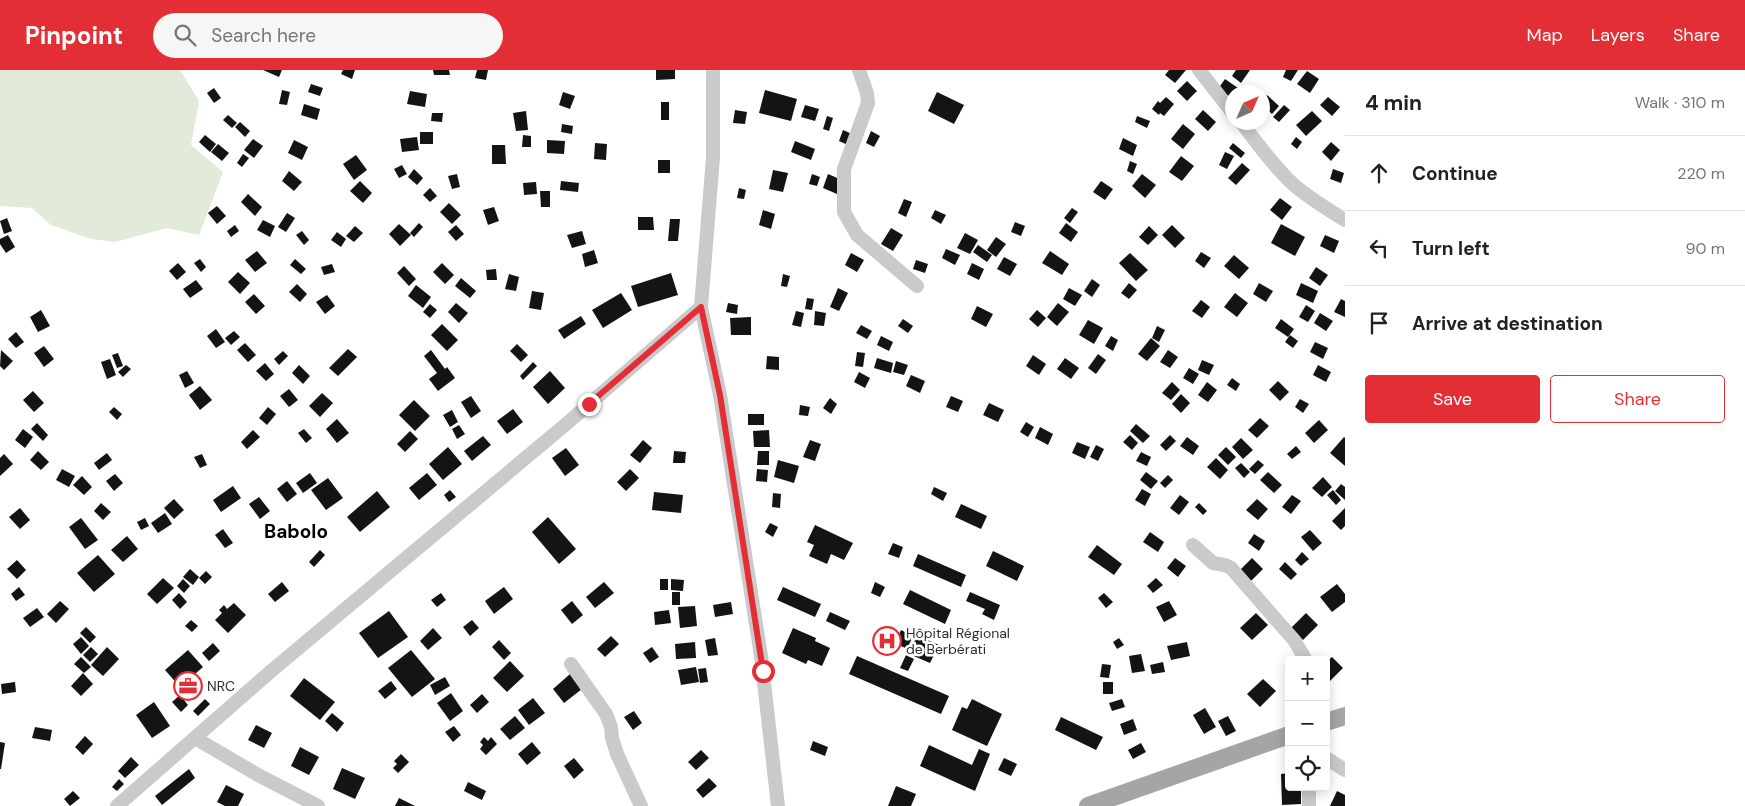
<!DOCTYPE html>
<html lang="en">
<head>
<meta charset="utf-8">
<style>
  body { margin:0; font-family:"DM Sans",sans-serif; background:#f6f6f6; color:#202124 }
  .controls { position:absolute; right:15px; bottom:15px; display:grid; overflow:hidden; border-radius:5px; box-shadow:0 2px 12px #0003 }
  .controls button { width:45px; height:45px; display:grid; place-items:center; padding:0; border:0; border-bottom:1px solid #e0e0e0; background:#fff; color:#202124; font:25px sans-serif }
  .compass { position:absolute; left:1225px; top:15px; width:45px; height:45px; border-radius:50%; background:#fff; box-shadow:0 2px 12px #0003; rotate:45deg }
  .stop { position:absolute; width:15px; height:15px; margin:-11px; border:4px solid #e42e36; border-radius:50%; background:#fff }
  .stop.end { background:#e42e36; border-color:#fff; box-shadow:0 1px 5px #0008 }
  .list { margin:0; padding:0; list-style:none }
  h2 { display:flex; justify-content:space-between; align-items:center; height:65px; margin:0; padding:0 20px; font-size:21px }
  h2 small { font-size:16px; font-weight:400; color:#757577 }
  .list li { display:grid; grid-template-columns:32px 1fr auto; gap:15px; align-items:center; box-sizing:border-box; height:75px; padding:0 20px; border-top:1px solid #e0e0e0 }
  .list b { display:block; font-size:19px; white-space:nowrap }
  .list em { font-size:16px; font-style:normal; color:#757577 }
  .actions { display:flex; gap:10px; padding:15px 20px }
  .actions a { flex:1; padding:11px 0; border:1px solid #e42e36; border-radius:5px; text-align:center; font-size:18px; color:#e42e36 }
  .actions .main { background:#e42e36; color:#fff }
  .icon { flex:none; width:28px; height:28px; fill:none; stroke:currentColor; stroke-width:2; stroke-linecap:round; stroke-linejoin:round }
  .map { position:relative; flex:none; width:1345px; height:736px; overflow:hidden }
  header { display:flex; align-items:center; gap:30px; box-sizing:border-box; height:70px; padding:0 25px; background:#e42e36; color:#fff }
  header strong { font-size:24px }
  nav { display:flex; gap:28px; margin-inline-start:auto; font-size:18px }
  .search { width:350px; height:45px; background:#f6f6f6; display:flex; align-items:center; gap:12px; box-sizing:border-box; padding:0 18px; border-radius:28px; color:#757577; font-size:19px }
  main { display:flex }
  aside { flex:1; background:#fff }
  .map>svg:first-child { display:block }
</style>
</head>
<body>
<header>
<strong>Pinpoint</strong>
<div class="search"><svg class="icon" aria-label="search" viewBox="0 0 24 24"><circle cx="10" cy="10" r="6"/><path d="M15 15l6 6"/></svg>Search here</div>
<nav><a>Map</a><a>Layers</a><a>Share</a></nav>
</header>
<main>
<div class="map">
<svg width="1345" height="736" viewBox="0 0 1345 736">
  <rect width="100%" height="100%" fill="#fff"/>
  <path fill="#e2eada" d="M0,0h180l19,31 -8,44 32,27 -24,63 -32,-7 -52,14 -24,-3 -40,-14 -19,-17 -32,-2z"/>
  <g fill="#141414">
    <path d="M263,0h19l-3,7z"/>
    <path d="M343,0h12l-3,9 -11,-5z"/>
    <path d="M433,0h16l1,5h-16z"/>
    <path d="M477,0h11l-2,10 -11,-2z"/>
    <path d="M656,0h19v9l-19,1z"/>
    <path d="M1169,0h17l-11,13 -10,-8z"/>
    <path d="M1236,0h14l-9,13 -9,-7z"/>
    <path d="M1286,0h12l-7,11 -8,-4z"/>
    <path d="M1307,1l12,8 -9,14 -13,-9z"/>
    <path d="M1225,9l13,9 -3,4h-3l-1,6 -13,-9z"/>
    <path d="M1187,11l10,10 -10,10 -10,-10z"/>
    <path d="M311,14l12,4 -3,8 -12,-4z"/>
    <path d="M214,18l7,10 -7,5 -7,-10z"/>
    <path d="M282,20l8,2 -3,13 -8,-1z"/>
    <path d="M765,20l32,9 -6,22 -32,-8z"/>
    <path d="M410,21l17,3 -2,13 -18,-3z"/>
    <path d="M563,22l12,4 -5,13 -11,-4z"/>
    <path d="M937,22l27,13 -10,19 -26,-13z"/>
    <path d="M1267,25l12,11 -7,8 -10,-9v-5z"/>
    <path d="M1166,27l8,7 -10,12 -4,-3 -1,2 -7,-6 6,-8 2,2z"/>
    <path d="M1328,27l12,10 -8,9 -12,-11z"/>
    <rect x="661" y="32" width="8" height="18"/>
    <path d="M304,34l16,5 -3,11 -16,-5z"/>
    <path d="M805,35l14,4 -4,12 -14,-4z"/>
    <path d="M1284,35l6,5 -11,12 -6,-5z"/>
    <path d="M735,40l12,2 -2,12 -12,-1z"/>
    <path d="M1203,40l13,12 -8,9 -13,-12z"/>
    <path d="M526,41l2,19 -12,1 -3,-18z"/>
    <path d="M1312,41l10,10 -16,15 -10,-11z"/>
    <path d="M432,43h11l-1,9 -11,-1z"/>
    <path d="M228,45l9,8 -5,5 -9,-8z"/>
    <path d="M827,46l6,2 -4,13 -6,-2z"/>
    <path d="M1137,46l13,5 -3,7 -12,-6z"/>
    <path d="M240,52l10,9 -5,6 -10,-10z"/>
    <path d="M562,54l11,2 -1,8 -11,-2z"/>
    <path d="M1183,54l12,10 -12,15 -12,-10z"/>
    <path d="M843,60l9,4 -4,11 -9,-4z"/>
    <path d="M871,61l9,5 -6,11 -8,-4z"/>
    <rect x="420" y="62" width="13" height="12"/>
    <path d="M205,65l11,9 -6,8 -11,-10z"/>
    <path d="M523,65l8,1v11h-9z"/>
    <path d="M417,67l2,13 -17,2 -2,-13z"/>
    <path d="M1296,67l6,5 -5,7 -6,-5z"/>
    <path d="M1123,68l14,7 -4,11 -14,-7z"/>
    <path d="M253,69l10,7 -9,12 -10,-8z"/>
    <path d="M294,70l14,7 -6,13 -14,-7z"/>
    <path d="M547,70l18,1 -1,13 -17,-1z"/>
    <path d="M795,71l20,8 -4,11 -20,-8z"/>
    <path d="M1331,72l9,8 -9,11 -9,-9z"/>
    <path d="M595,73l12,1 -1,16 -12,-1z"/>
    <path d="M1233,73l12,10 -4,5 -12,-10z"/>
    <path d="M218,74l11,9 -7,8 -11,-9z"/>
    <path d="M492,75h13l1,19h-14z"/>
    <path d="M1225,82l9,4 -7,13 -8,-4z"/>
    <path d="M243,84l6,4 -7,9 -5,-4z"/>
    <path d="M356,85l11,15 -13,10 -11,-16z"/>
    <path d="M1181,86l13,10 -12,15 -13,-9z"/>
    <rect x="658" y="90" width="12" height="13"/>
    <path d="M1130,91l7,3 -4,10 -6,-3z"/>
    <path d="M1242,93l8,7 -14,15 -8,-7z"/>
    <path d="M402,95l5,9 -8,4 -5,-9z"/>
    <path d="M414,99l9,9 -6,7 -9,-8z"/>
    <path d="M1333,99l11,4 -3,10 -11,-4z"/>
    <path d="M773,100l15,3 -5,19 -14,-3z"/>
    <path d="M289,101l13,11 -8,9 -12,-10z"/>
    <path d="M457,104l3,13 -8,2 -4,-13z"/>
    <path d="M812,104l8,3 -3,9 -8,-2z"/>
    <path d="M828,104l14,6 -5,14 -14,-6z"/>
    <path d="M1142,104l14,11 -11,13 -13,-12z"/>
    <path d="M360,111l12,12 -9,10 -13,-12z"/>
    <path d="M561,111l18,2 -1,9 -18,-2z"/>
    <path d="M1101,111l12,8 -8,11 -12,-8z"/>
    <path d="M536,112l1,12 -13,1 -1,-12z"/>
    <path d="M430,118l7,8 -7,6 -7,-7z"/>
    <path d="M739,118l7,2 -2,9 -7,-1z"/>
    <path d="M540,121h10v16h-9z"/>
    <path d="M248,124l14,13 -7,9 -14,-14z"/>
    <path d="M1280,128l12,9 -10,13 -12,-10z"/>
    <path d="M904,129l8,3 -6,15 -8,-4z"/>
    <path d="M449,133l12,12 -9,9 -12,-12z"/>
    <path d="M217,136l9,10 -9,8 -9,-11z"/>
    <path d="M494,137l5,14 -11,4 -5,-15z"/>
    <path d="M1072,138l6,4 -8,11 -6,-5z"/>
    <path d="M763,140l12,4 -4,15 -12,-4z"/>
    <path d="M935,140l11,5 -5,9 -10,-6z"/>
    <path d="M287,143l8,5 -9,14 -8,-5z"/>
    <path d="M638,147h15l1,13h-16z"/>
    <path d="M7,148l5,13 -8,3 -4,-13z"/>
    <path d="M670,149h10l-2,22h-10z"/>
    <path d="M263,150l12,6 -5,11 -13,-7z"/>
    <path d="M1015,152l10,4 -4,10 -10,-4z"/>
    <path d="M419,153l4,4 -9,10 -4,-4z"/>
    <path d="M1066,153l12,9 -7,10 -12,-9z"/>
    <path d="M399,154l12,11 -11,11 -11,-12z"/>
    <path d="M1281,154l24,13 -10,19 -24,-13z"/>
    <path d="M235,155l4,6 -8,6 -4,-6z"/>
    <path d="M456,155l8,9 -8,7 -8,-9z"/>
    <path d="M1172,155l13,13 -10,10 -13,-13z"/>
    <path d="M355,156l8,7 -9,9 -8,-6z"/>
    <path d="M1149,156l9,9 -10,10 -9,-8z"/>
    <path d="M891,158l12,7 -10,16 -12,-7z"/>
    <path d="M302,161l7,9 -5,5 -8,-10z"/>
    <path d="M582,161l4,13 -14,4 -5,-13z"/>
    <path d="M337,162l9,7 -5,8 -10,-7z"/>
    <path d="M965,163l13,7 -8,14 -13,-6z"/>
    <path d="M8,165l7,12 -9,6 -6,-9v-5z"/>
    <path d="M1325,165l14,6 -5,12 -14,-7z"/>
    <path d="M996,167l10,7 -10,13 -9,-7z"/>
    <path d="M978,175l14,10 -5,7 -14,-10z"/>
    <path d="M946,179l14,6 -5,10 -13,-7z"/>
    <path d="M594,180l4,13 -13,4 -3,-13z"/>
    <path d="M257,181l10,12 -12,9 -10,-12z"/>
    <path d="M1050,181l19,13 -7,11 -20,-12z"/>
    <path d="M1201,182l10,6 -7,10 -9,-7z"/>
    <path d="M851,183l13,7 -7,12 -12,-7z"/>
    <path d="M1130,183l18,17 -12,11 -17,-18z"/>
    <path d="M1234,185l15,13 -10,11 -15,-13z"/>
    <path d="M1004,187l13,7 -7,12 -13,-7z"/>
    <path d="M200,189l6,8 -5,5 -7,-9z"/>
    <path d="M295,189l11,10 -5,5 -11,-9z"/>
    <path d="M916,190l12,4 -3,9 -12,-4z"/>
    <path d="M178,193l8,9 -9,8 -8,-9z"/>
    <path d="M442,193l12,12 -9,9 -12,-12z"/>
    <path d="M972,193l12,6 -5,11 -12,-6z"/>
    <path d="M332,194l3,8 -11,3 -3,-8z"/>
    <path d="M404,196l12,13 -7,7 -12,-13z"/>
    <path d="M1316,197l12,8 -8,11 -11,-8z"/>
    <path d="M496,199l1,11h-10l-1,-10z"/>
    <path d="M238,202l12,11 -10,11 -12,-12z"/>
    <path d="M671,203l7,22 -40,12 -7,-21z"/>
    <path d="M509,204l10,3 -3,14 -11,-2z"/>
    <path d="M783,204l7,2 -3,11 -6,-1z"/>
    <path d="M461,208l15,13 -6,7 -15,-12z"/>
    <path d="M1092,209l8,6 -8,12 -8,-6z"/>
    <path d="M196,210l7,9 -13,9 -7,-9z"/>
    <path d="M1129,213l8,7 -8,9 -8,-6z"/>
    <path d="M1259,213l14,8 -7,11 -13,-8z"/>
    <path d="M1301,213l17,8 -5,12 -17,-8z"/>
    <path d="M297,214l10,10 -7,8 -11,-10z"/>
    <path d="M416,215l15,12 -8,11 -15,-12z"/>
    <path d="M838,218l10,5 -9,18 -9,-4z"/>
    <path d="M1069,218l13,7 -7,11 -12,-7z"/>
    <path d="M532,221l12,2 -3,17 -12,-2z"/>
    <path d="M621,223l11,17 -29,18 -11,-18z"/>
    <path d="M1235,223l13,10 -11,14 -13,-10z"/>
    <path d="M254,224l11,12 -9,8 -11,-12z"/>
    <path d="M327,225l8,11 -10,8 -9,-12z"/>
    <path d="M807,228l7,1 -2,11 -7,-1z"/>
    <path d="M1341,229l4,2v16l-11,-5z"/>
    <path d="M1201,230l9,7 -8,11 -10,-7z"/>
    <path d="M456,233l12,10 -9,10 -11,-11z"/>
    <path d="M728,233l10,2 -1,9 -11,-2z"/>
    <path d="M1058,233l11,9 -12,14 -10,-9z"/>
    <path d="M430,234l7,6 -7,8 -7,-6z"/>
    <path d="M1306,235l9,6 -7,11 -9,-5z"/>
    <path d="M977,236l16,8 -7,13 -15,-8z"/>
    <path d="M41,240l9,16 -12,6 -8,-15z"/>
    <path d="M1037,240l9,8 -8,9 -9,-8z"/>
    <path d="M796,241l8,2 -3,14 -9,-2z"/>
    <path d="M815,241l11,2 -2,13 -10,-1z"/>
    <path d="M1320,243l13,8 -7,10 -12,-8z"/>
    <path d="M581,246l5,8 -22,15 -6,-9z"/>
    <path d="M751,247v18h-20l-1,-17z"/>
    <path d="M903,249l10,7 -5,7 -10,-7z"/>
    <path d="M1281,249l13,10 -6,8 -13,-9z"/>
    <path d="M1088,250l15,8 -9,16 -15,-9z"/>
    <path d="M442,254l16,16 -11,11 -16,-16z"/>
    <path d="M861,255l11,6 -5,8 -11,-6z"/>
    <path d="M1157,256l8,4 -6,12 -7,-4z"/>
    <path d="M216,259l9,13 -9,6 -9,-12z"/>
    <path d="M234,261l6,6 -9,8 -6,-7z"/>
    <path d="M16,262l8,10 -8,6 -8,-9z"/>
    <path d="M1290,265l8,6 -5,7 -8,-6z"/>
    <path d="M881,266l12,6 -4,9 -12,-6z"/>
    <path d="M1111,266l7,4 -5,11 -8,-5z"/>
    <path d="M1151,268l9,8 -13,15 -9,-7z"/>
    <path d="M1315,272l13,6 -5,11 -13,-7z"/>
    <path d="M245,273l11,12 -8,7 -11,-12z"/>
    <path d="M517,274l11,11 -7,7 -11,-11z"/>
    <path d="M44,276l10,13 -10,8 -10,-14z"/>
    <path d="M348,279l9,8 -19,19 -9,-8z"/>
    <path d="M1,280l12,11 -9,9 -4,-4z"/>
    <path d="M431,280l14,19 2,-2 8,11 -17,13 -9,-12 8,-6 -13,-17z"/>
    <path d="M1168,280l10,7 -8,11 -10,-6z"/>
    <path d="M283,281l5,5 -9,9 -5,-6z"/>
    <path d="M857,282l8,1 -2,14 -8,-1z"/>
    <path d="M118,283l5,13 -6,2 -5,-13z"/>
    <path d="M1098,284l8,6 -10,14 -8,-6z"/>
    <path d="M1033,285l13,9 -7,11 -13,-9z"/>
    <path d="M767,286l12,1v13l-13,-1z"/>
    <path d="M877,288l16,5 -2,10 -17,-5z"/>
    <path d="M1065,288l14,10 -8,11 -14,-10z"/>
    <path d="M110,289l6,16 -9,4 -6,-17z"/>
    <path d="M1202,290l12,5 -5,10 -11,-5z"/>
    <path d="M896,291l12,4 -4,10 -11,-3z"/>
    <path d="M533,292l4,4 -14,14 -3,-4z"/>
    <path d="M265,293l9,11 -8,7 -10,-10z"/>
    <path d="M126,295l5,4 -8,8 -5,-5z"/>
    <path d="M299,295l11,11 -7,8 -11,-11z"/>
    <path d="M1318,295l13,7 -5,10 -13,-7z"/>
    <path d="M1189,298l10,6 -6,10 -10,-6z"/>
    <path d="M187,301l7,12 -9,5 -6,-13z"/>
    <path d="M550,301l15,17 -17,16 -15,-17z"/>
    <path d="M859,302l11,6 -5,10 -11,-6z"/>
    <path d="M911,305l14,6 -5,12 -14,-7z"/>
    <path d="M1232,308l8,6 -4,7 -9,-6z"/>
    <path d="M1278,311l11,11 -9,9 -11,-11z"/>
    <path d="M1172,312l8,8 -9,10 -9,-7z"/>
    <path d="M1207,312l10,8 -9,12 -10,-7z"/>
    <path d="M200,316l12,14 -12,10 -11,-15z"/>
    <path d="M289,319l9,11 -9,7 -9,-11z"/>
    <path d="M33,321l11,12 -10,9 -11,-12z"/>
    <path d="M322,323l11,10 -13,14 -11,-11z"/>
    <path d="M1181,324l9,9 -9,10 -9,-9z"/>
    <path d="M471,326l10,15 -10,7 -10,-16z"/>
    <path d="M951,326l12,5 -5,11 -12,-5z"/>
    <path d="M830,328l7,6 -6,10 -8,-6z"/>
    <path d="M1300,329l9,5 -6,9 -8,-6z"/>
    <path d="M414,330l16,16 -15,15 -16,-16z"/>
    <path d="M989,333l15,7 -6,12 -15,-7z"/>
    <path d="M800,335l10,2 -2,9 -9,-1z"/>
    <path d="M114,337l8,7 -5,6 -8,-8z"/>
    <path d="M268,337l8,7 -9,11 -8,-7z"/>
    <path d="M513,339l10,13 -16,12 -10,-13z"/>
    <path d="M452,340l6,12 -8,5 -7,-12z"/>
    <rect x="748" y="344" width="16" height="11"/>
    <path d="M1260,348l9,8 -12,12 -9,-8z"/>
    <path d="M337,349l12,14 -12,10 -11,-14z"/>
    <path d="M1319,350l9,10 -14,13 -9,-10z"/>
    <path d="M1026,352l8,5 -6,10 -8,-5z"/>
    <path d="M37,353l11,12 -5,6 -12,-12z"/>
    <path d="M1136,354l14,12 -7,7 -13,-12z"/>
    <path d="M459,355l6,9 -8,5 -5,-10z"/>
    <path d="M1040,357l13,7 -5,11 -13,-7z"/>
    <path d="M23,359l10,8 -8,11 -10,-8z"/>
    <path d="M304,359l8,9 -6,5 -8,-10z"/>
    <path d="M253,360l7,7 -13,12 -6,-7z"/>
    <path d="M769,360l1,17h-16l-1,-16z"/>
    <path d="M410,361l8,8 -13,13 -8,-8z"/>
    <path d="M1130,365l8,8 -6,7 -9,-8z"/>
    <path d="M1170,365l6,6 -10,10 -6,-6z"/>
    <path d="M483,366l8,9 -19,16 -8,-10z"/>
    <path d="M1187,367l12,9 -6,9 -13,-9z"/>
    <path d="M1344,367l1,1v28l-15,-13z"/>
    <path d="M1241,368l12,12 -10,9 -11,-12z"/>
    <path d="M643,370l9,8 -12,15 -10,-8z"/>
    <path d="M810,370l11,4 -6,17 -12,-4z"/>
    <path d="M1077,372l13,5 -5,12 -13,-6z"/>
    <path d="M1096,375l8,4 -6,12 -8,-4z"/>
    <path d="M1296,376l5,6 -9,7 -5,-5z"/>
    <path d="M448,377l14,17 -19,16 -14,-16z"/>
    <path d="M1226,377l10,10 -8,8 -10,-10z"/>
    <path d="M566,378l13,17 -14,11 -13,-18z"/>
    <path d="M38,381l11,11 -8,8 -11,-10z"/>
    <path d="M674,381l12,1 -1,11h-12z"/>
    <path d="M758,381h11v14h-12z"/>
    <path d="M1141,382l10,5 -4,9 -11,-5z"/>
    <path d="M107,383l5,7 -13,10 -5,-7z"/>
    <path d="M4,384l9,10 -13,12v-18z"/>
    <path d="M202,384l5,11 -7,3 -6,-11z"/>
    <path d="M1216,388l12,12 -8,9 -13,-12z"/>
    <path d="M778,390l21,6 -5,17 -20,-6z"/>
    <path d="M1258,390l6,5 -9,9 -6,-5z"/>
    <path d="M1241,393l9,9 -6,6 -9,-10z"/>
    <path d="M62,399l13,7 -6,11 -13,-7z"/>
    <path d="M630,399l9,9 -13,13 -9,-9z"/>
    <path d="M757,399l11,1 -1,12 -11,-1z"/>
    <path d="M1146,402l12,9 -7,8 -11,-9z"/>
    <path d="M1268,402l14,13 -8,8 -14,-13z"/>
    <path d="M310,403l7,10 -14,10 -7,-10z"/>
    <path d="M427,403l10,12 -18,15 -10,-12z"/>
    <path d="M115,404l8,9 -9,8 -8,-10z"/>
    <path d="M1168,405l5,5 -8,8 -5,-5z"/>
    <path d="M82,406l10,11 -8,8 -11,-10z"/>
    <path d="M1323,407l9,10 -10,10 -10,-9z"/>
    <path d="M328,408l15,20 -17,12 -15,-20z"/>
    <path d="M287,411l10,13 -10,8 -10,-13z"/>
    <path d="M1341,414l4,3v13l-10,-9z"/>
    <path d="M233,416l8,12 -20,14 -8,-12z"/>
    <path d="M934,417l13,6 -4,8 -12,-7z"/>
    <path d="M1142,419l9,5 -6,12 -10,-6z"/>
    <path d="M450,420l6,7 -7,5 -5,-7z"/>
    <path d="M1333,420l8,10 -5,5 -9,-10z"/>
    <path d="M377,421l13,16 -30,25 -13,-15z"/>
    <path d="M654,422l29,3 -2,18 -29,-3z"/>
    <path d="M773,423l8,1 -1,14 -8,-1z"/>
    <path d="M1180,425l9,7 -10,13 -9,-7z"/>
    <path d="M1292,425l9,6 -10,13 -9,-7z"/>
    <path d="M259,427l11,14 -10,8 -11,-15z"/>
    <path d="M174,429l10,11 -10,9 -10,-11z"/>
    <path d="M1257,429l11,10 -10,11 -12,-10z"/>
    <path d="M101,433l10,9 -8,8 -9,-9z"/>
    <path d="M1199,433l8,8 -4,4 -8,-8z"/>
    <path d="M961,434l26,12 -6,13 -26,-12z"/>
    <path d="M20,438l10,12 -10,9 -11,-12z"/>
    <path d="M1345,438v18l-4,4 -9,-9z"/>
    <path d="M165,443l7,11 -14,9 -7,-10z"/>
    <path d="M548,447l28,32 -17,15 -27,-32z"/>
    <path d="M81,448l17,22 -13,9 -16,-22z"/>
    <path d="M145,448l4,8 -8,4 -4,-8z"/>
    <path d="M770,453l8,4 -5,10 -8,-5z"/>
    <path d="M815,455l38,18 -9,17 -13,-6 -4,10 -18,-8 5,-11 -7,-3z"/>
    <path d="M223,459l10,14 -8,5 -10,-13z"/>
    <path d="M1310,460l12,13 -9,8 -12,-14z"/>
    <path d="M1150,462l14,10 -6,10 -15,-10z"/>
    <path d="M1254,464l11,7 -6,10 -11,-8z"/>
    <path d="M127,466l11,13 -15,13 -12,-12z"/>
    <path d="M893,473l10,4 -4,11 -11,-4z"/>
    <path d="M1097,475l25,19 -8,11 -26,-18z"/>
    <path d="M320,480l5,5 -11,12 -5,-5z"/>
    <path d="M993,481l31,15 -7,15 -31,-15z"/>
    <path d="M1302,482l7,7 -8,7 -6,-6z"/>
    <path d="M918,484l48,21 -5,12 -48,-21z"/>
    <path d="M98,485l17,19 -21,18 -17,-19z"/>
    <path d="M1175,488l11,8 -8,11 -11,-9z"/>
    <path d="M1252,488l11,11 -14,14 -11,-11z"/>
    <path d="M17,490l9,10 -9,9 -10,-10z"/>
    <path d="M1285,492l12,12 -6,6 -12,-11z"/>
    <path d="M190,499l9,8 -6,8 -10,-8z"/>
    <path d="M206,501l6,6 -7,7 -6,-6z"/>
    <path d="M163,508l11,10 -17,16 -10,-10z"/>
    <path d="M1156,508l7,7 -10,8 -6,-7z"/>
    <path d="M183,509l7,7 -6,7 -7,-7z"/>
    <rect x="660" y="509" width="8" height="11"/>
    <path d="M671,509l13,1 -1,11 -12,-1z"/>
    <path d="M282,512l7,9 -14,11 -7,-8z"/>
    <path d="M604,512l10,11 -19,15 -9,-11z"/>
    <path d="M875,512l10,5 -5,10 -9,-4z"/>
    <path d="M1337,514l8,10v8l-13,10 -12,-15z"/>
    <path d="M19,517l6,8 -9,6 -5,-7z"/>
    <path d="M504,517l9,12 -19,15 -9,-13z"/>
    <path d="M783,517l38,17 -6,13 -38,-17z"/>
    <path d="M910,520l41,20 -6,14 -42,-20z"/>
    <rect x="672" y="522" width="8" height="13"/>
    <path d="M970,522l30,13 -6,15 -12,-6 3,-5 -19,-8z"/>
    <path d="M179,523l8,9 -7,7 -8,-9z"/>
    <path d="M441,523l5,7 -9,7 -6,-7z"/>
    <path d="M1104,523l9,9 -7,6 -8,-10z"/>
    <path d="M60,531l9,8 -13,14 -9,-9z"/>
    <path d="M572,531l11,14 -11,9 -11,-14z"/>
    <path d="M1169,531l8,14 -13,7 -8,-15z"/>
    <path d="M731,532l2,12 -18,3 -2,-12z"/>
    <path d="M234,533l12,12 -18,18 -13,-13 7,-7 -3,-3 5,-5 3,4z"/>
    <path d="M695,536l2,20 -17,2 -2,-21z"/>
    <path d="M37,538l7,9 -14,10 -7,-9z"/>
    <path d="M669,540l2,13 -16,2 -1,-13z"/>
    <path d="M389,541l19,26 -30,21 -19,-25z"/>
    <path d="M830,542l20,9 -5,9 -19,-9z"/>
    <path d="M1256,543l12,12 -16,15 -12,-12z"/>
    <path d="M1306,543l12,12 -15,15 -12,-12z"/>
    <path d="M191,550l7,6 -6,6 -7,-6z"/>
    <path d="M472,550l7,8 -9,8 -7,-9z"/>
    <path d="M86,557l10,10 -6,6 -10,-10z"/>
    <path d="M433,558l9,10 -14,12 -8,-9z"/>
    <path d="M793,558l23,10 -1,3 15,7 -8,18 -14,-6 -2,4 -24,-11z"/>
    <path d="M901,560l12,6 -6,13 -12,-6z"/>
    <path d="M917,565l22,10 -9,18 -21,-9z"/>
    <path d="M611,566l8,8 -14,13 -8,-8z"/>
    <path d="M81,567l8,9 -8,8 -8,-10z"/>
    <path d="M715,568l3,17 -10,1 -3,-16z"/>
    <path d="M1119,568l5,7 -7,4 -4,-7z"/>
    <path d="M499,570l12,13 -7,7 -12,-13z"/>
    <path d="M695,572l1,16 -20,1 -1,-15z"/>
    <path d="M1187,572l3,14 -19,4 -4,-14z"/>
    <path d="M213,573l7,8 -11,10 -7,-8z"/>
    <path d="M91,577l7,7 -8,8 -7,-7z"/>
    <path d="M107,577l12,12 -16,17 -12,-11z"/>
    <path d="M652,577l7,10 -9,6 -7,-10z"/>
    <path d="M188,580l15,17 -23,20 -15,-17z"/>
    <path d="M411,580l24,29 -23,18 -24,-29z"/>
    <path d="M1141,584l4,17 -13,2 -3,-17z"/>
    <path d="M906,585l8,4 -6,12 -8,-3z"/>
    <path d="M857,586l92,40 -8,18 -92,-40z"/>
    <path d="M81,587l10,10 -7,6 -10,-9z"/>
    <path d="M1332,587l11,11 -15,15 -2,-2v-19z"/>
    <path d="M510,591l14,15 -17,16 -14,-14z"/>
    <path d="M1163,592l2,10 -13,2 -2,-9z"/>
    <path d="M1102,594l9,1 -2,13 -9,-1z"/>
    <path d="M696,597l3,15 -18,3 -3,-15z"/>
    <path d="M706,598l2,14 -8,1 -2,-14z"/>
    <path d="M83,603l10,11 -12,12 -10,-10z"/>
    <path d="M570,604l12,15 -18,14 -11,-14z"/>
    <path d="M445,607l5,9 -15,9 -5,-10z"/>
    <path d="M304,608l31,24 -15,18 -30,-24z"/>
    <path d="M1263,609l13,12 -16,16 -13,-13z"/>
    <path d="M391,611l6,8 -12,10 -7,-8z"/>
    <path d="M15,612l1,10 -14,2 -1,-10z"/>
    <rect x="1103" y="612" width="10" height="12"/>
    <path d="M451,623l12,18 -13,10 -13,-18z"/>
    <path d="M482,624l7,8 -12,11 -7,-8z"/>
    <path d="M180,625l8,10 -7,7 -9,-10z"/>
    <path d="M533,628l12,15 -16,12 -11,-15z"/>
    <path d="M205,629l5,5 -12,12 -5,-5z"/>
    <path d="M972,629l30,15 -15,32 -35,-16 10,-23 5,2z"/>
    <path d="M1122,629l3,8 -13,4 -3,-8z"/>
    <path d="M154,632l16,24 -18,12 -16,-23z"/>
    <path d="M1205,638l11,19 -12,7 -11,-19z"/>
    <path d="M634,641l8,12 -9,7 -9,-13z"/>
    <path d="M332,643l12,10 -7,9 -12,-11z"/>
    <path d="M515,646l10,12 -15,12 -10,-11z"/>
    <path d="M1228,646l8,15 -10,5 -8,-15z"/>
    <path d="M1061,647l42,20 -7,13 -41,-20z"/>
    <path d="M1133,649l4,11 -13,5 -4,-11z"/>
    <path d="M256,655l16,8 -8,15 -16,-8z"/>
    <path d="M454,656l7,9 -8,7 -8,-10z"/>
    <path d="M35,657l17,3 -2,11 -18,-3z"/>
    <path d="M85,666l8,8 -10,11 -8,-8z"/>
    <path d="M484,667l4,4 3,-4 6,7 -11,11 -6,-6 3,-4 -3,-3z"/>
    <path d="M813,671l15,6 -3,9 -15,-6z"/>
    <path d="M0,672l5,1 -4,26h-1z"/>
    <path d="M532,672l9,11 -14,12 -9,-11z"/>
    <path d="M1141,673l5,9 -13,7 -5,-9z"/>
    <path d="M929,675l43,20 7,-16 11,5 -15,37 -55,-25z"/>
    <path d="M300,677l19,10 -10,18 -18,-9z"/>
    <path d="M701,680l8,8 -13,12 -8,-8z"/>
    <path d="M401,684l8,8 -11,11 -5,-5 4,-4 -3,-3z"/>
    <path d="M131,687l8,8 -14,13 -7,-7z"/>
    <path d="M574,688l10,12 -10,9 -10,-13z"/>
    <path d="M1004,688l13,6 -6,12 -13,-6z"/>
    <path d="M342,698l23,10 -10,21 -22,-10z"/>
    <path d="M189,699l6,9 -33,27 -7,-9z"/>
    <path d="M1289,703v14h12v17l-19,1 -1,-31z"/>
    <path d="M709,708l8,8 -14,12 -7,-8z"/>
    <path d="M119,709l5,5 -7,7 -5,-4z"/>
    <path d="M468,712l18,9 -4,9 -18,-9z"/>
    <path d="M226,715l18,9 -6,12h-13l-8,-4z"/>
    <path d="M896,716l20,8 -5,12h-23z"/>
    <path d="M73,721l7,7 -10,8 -6,-7z"/>
    <path d="M1337,721l8,4v11h-15z"/>
    <path d="M399,728l16,8h-20z"/>
  </g>
  <g fill="none" stroke-linecap="round" stroke-linejoin="round">
    <g stroke="#cacaca" stroke-width="14">
      <path d="M713,0v87l-12,150 19,88 41,261 17,150"/>
      <path d="M859,0l8,23 1,10 -24,66v43l13,23 60,51"/>
      <path d="M1199,0l33,42"/>
      <path d="M1241,52c17,22 33,45 53,63 15,13 33,24 51,35"/>
      <path d="M1193,475l20,18 12,2 6,3 63,72 12,20"/>
      <path d="M571,594l35,50 5,13 1,11 5,16 24,52"/>
      <path d="M195,668l63,37 60,31"/>
      <path d="M1326,688l19,12"/>
      <path d="M1309,735v-18"/>
      <path d="M117,736l153,-134 295,-247 136,-118"/>
    </g>
    <g stroke="#a5a5a5" stroke-width="18">
      <path d="M1326,652l19,-6"/>
      <path d="M1088,736l201,-71"/>
    </g>
  </g>
  <g fill="none" stroke-linecap="round" stroke-linejoin="round">
    <path stroke="#e42e36" stroke-width="6" d="M589,334l112,-97 19,88 43,276"/>
  </g>
  <defs>
    <symbol id="hospital-ring" viewBox="-11 -11 22 22"><circle r="9.5" fill="#fff" stroke="#e42e36" stroke-width="1.5"/><path d="M-5-5h3v3.5h4V-5h3V5h-3V1.5h-4V5h-3Z" fill="#e42e36"/></symbol>
    <symbol id="office-ring" viewBox="-11 -11 22 22"><circle r="9.5" fill="#fff" stroke="#e42e36" stroke-width="1.5"/><path d="M-6-3h4V-5.5h4V-3h4V5H-6ZM-1-4.5V-3h2v-1.5ZM-6 0V1H6V0Z" fill="#e42e36"/></symbol>
  </defs>
  <g fill-rule="evenodd">
    <use href="#hospital-ring" x="871" y="555" width="32" height="32"/>
    <use href="#office-ring" x="172" y="600" width="32" height="32"/>
  </g>
  <g text-anchor="middle" dominant-baseline="central" stroke-width="5" stroke-linejoin="round" paint-order="stroke">
    <g font-size="14" fill="#2d2d2d" stroke="#fff" text-anchor="start">
      <text x="906" y="563">Hôpital Régional<tspan x="906" dy="16">de Berbérati</tspan></text>
      <text x="207" y="616">NRC</text>
    </g>
    <g font-size="19" font-weight="bold" fill="#000" stroke="#fff">
      <text x="296" y="461">Babolo</text>
    </g>
  </g>
</svg>
<div class="controls">
<button>+</button>
<button>−</button>
<button><svg class="icon" aria-label="locate" viewBox="0 0 24 24"><circle cx="12" cy="12" r="6"/><path d="M12 2v4M12 18v4M2 12h4M18 12h4"/></svg></button>
</div>
<svg class="compass" viewBox="-18 -18 36 36"><path d="M0-13l5 13h-10z" fill="#e53935"/><path d="M0 13l5-13h-10z" fill="#757577"/></svg>
<div class="stop" style="left:763px;top:601px"></div>
<div class="stop end" style="left:589px;top:334px"></div>
</div>
<aside>
<h2>4 min<small>Walk · 310 m</small></h2>
<ul class="list">
<li><svg class="icon" aria-label="ahead" viewBox="0 0 24 24"><path d="M12 20V5M6 11l6-6 6 6"/></svg><div><b>Continue</b></div><em>220 m</em></li>
<li><svg class="icon" aria-label="left" viewBox="0 0 24 24"><path d="M17 20v-9H6M10 6l-5 5 5 5"/></svg><div><b>Turn left</b></div><em>90 m</em></li>
<li><svg class="icon" aria-label="arrive" viewBox="0 0 24 24"><path d="M6 21V4h12l-3 4 3 4H6"/></svg><div><b>Arrive at destination</b></div></li>
</ul>
<div class="actions"><a class="main">Save</a><a>Share</a></div>
</aside>
</main>
</body>
</html>
